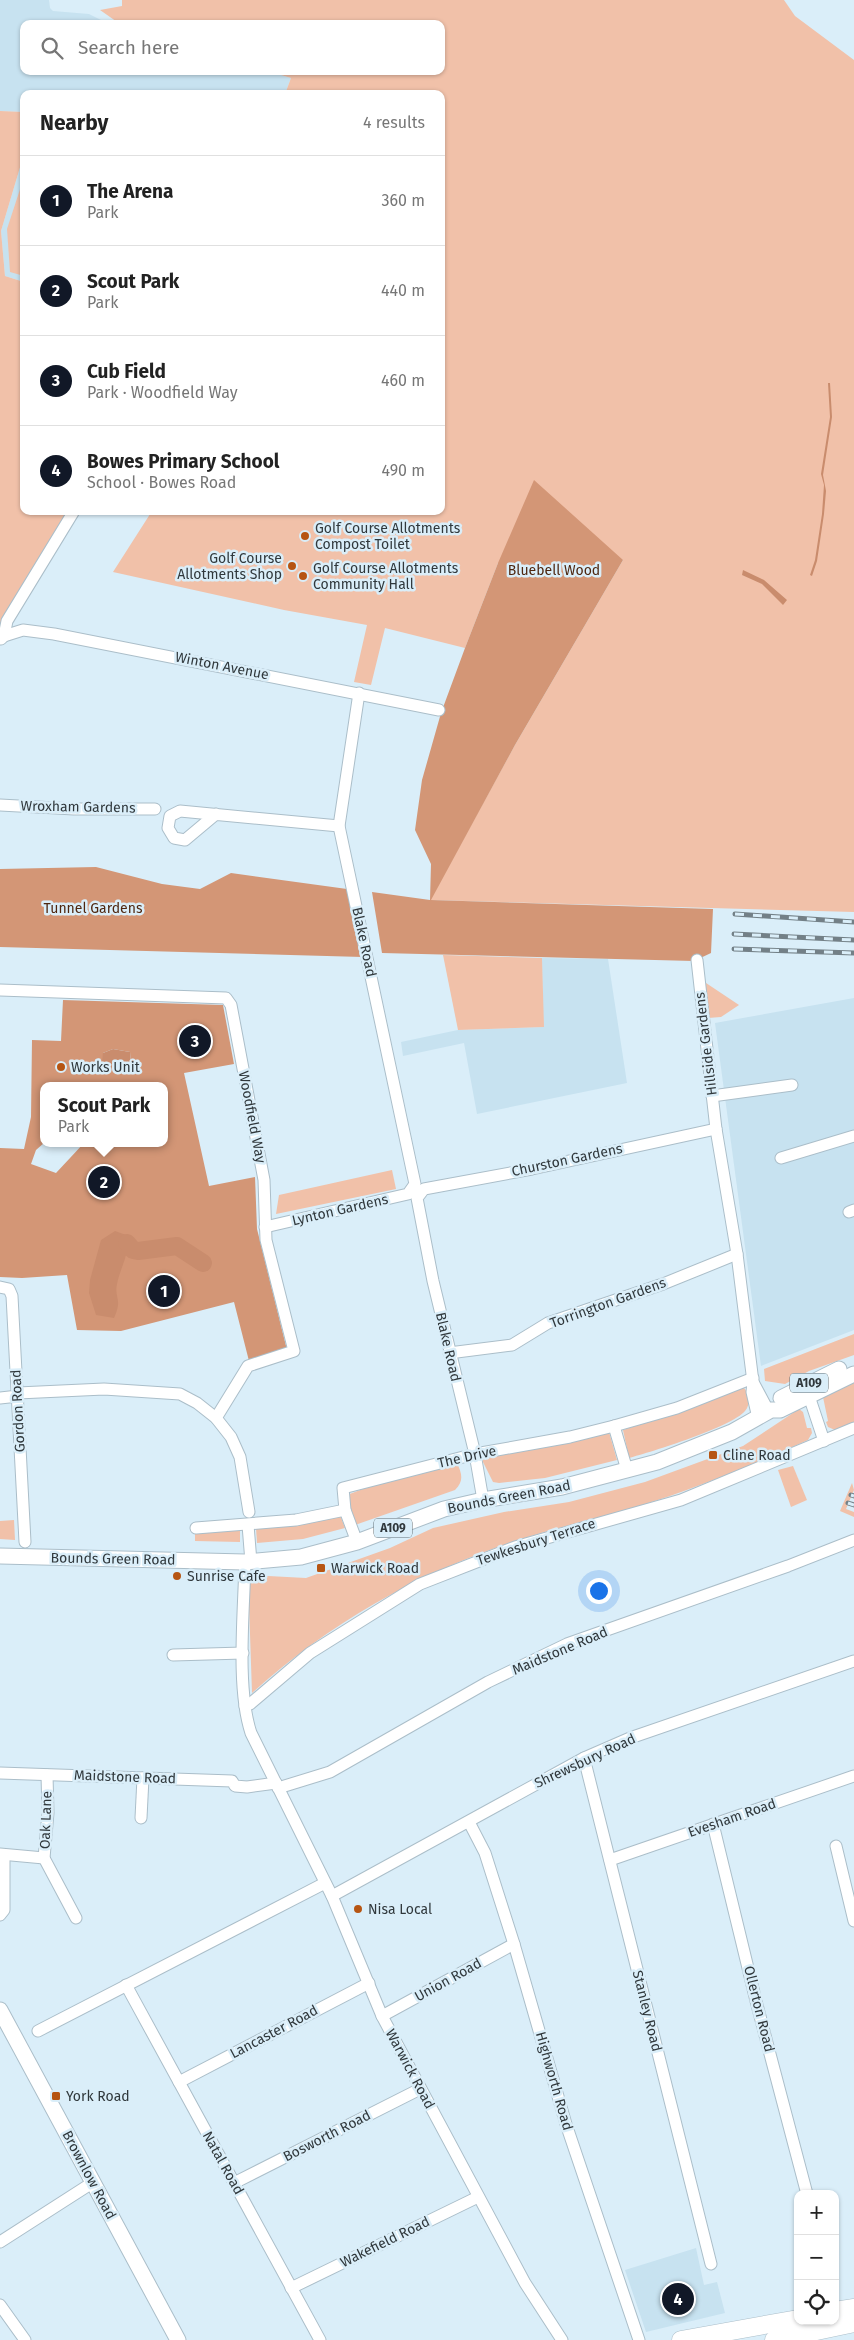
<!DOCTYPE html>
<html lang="en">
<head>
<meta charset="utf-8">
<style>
  body { margin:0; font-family:"Fira Sans",sans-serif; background:#f2f2f2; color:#222 }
  .controls { position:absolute; right:15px; bottom:15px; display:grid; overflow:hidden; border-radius:10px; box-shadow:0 1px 4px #0004 }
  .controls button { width:45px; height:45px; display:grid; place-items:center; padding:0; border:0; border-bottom:1px solid #e0e0e0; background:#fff; color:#222; font:25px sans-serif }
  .you { position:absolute; left:598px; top:1590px; width:18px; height:18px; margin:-12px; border:4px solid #fff; border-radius:50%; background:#1a73e8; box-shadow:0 0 0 8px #1a73e833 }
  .badge { display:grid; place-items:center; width:32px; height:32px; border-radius:50%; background:#111827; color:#fff; font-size:16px; font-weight:700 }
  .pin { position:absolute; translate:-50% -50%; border:2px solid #fff; box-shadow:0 1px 5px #0006 }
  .popup { position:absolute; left:40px; top:1082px; width:128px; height:65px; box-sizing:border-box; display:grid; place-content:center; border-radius:10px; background:#fff; filter:drop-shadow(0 1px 4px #0005); font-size:16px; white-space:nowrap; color:#767676 }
  .popup b { font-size:19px; color:#222 }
  .popup::after { content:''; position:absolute; left:50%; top:100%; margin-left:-10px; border:10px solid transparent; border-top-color:#fff }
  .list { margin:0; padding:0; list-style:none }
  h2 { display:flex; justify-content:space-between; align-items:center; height:65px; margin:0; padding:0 20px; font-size:21px }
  h2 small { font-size:16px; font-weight:400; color:#767676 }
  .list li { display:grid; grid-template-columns:32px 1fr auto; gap:15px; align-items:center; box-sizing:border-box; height:90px; padding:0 20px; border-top:1px solid #e0e0e0 }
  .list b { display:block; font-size:19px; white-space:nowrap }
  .list p { margin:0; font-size:16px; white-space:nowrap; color:#767676 }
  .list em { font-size:16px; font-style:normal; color:#767676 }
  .icon { flex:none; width:28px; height:28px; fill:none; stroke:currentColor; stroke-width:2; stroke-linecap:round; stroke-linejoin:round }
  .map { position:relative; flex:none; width:854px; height:2340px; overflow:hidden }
  .search { position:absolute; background:#fff; box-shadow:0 1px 4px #0004; left:20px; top:20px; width:425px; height:55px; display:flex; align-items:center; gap:12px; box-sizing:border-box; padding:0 18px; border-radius:10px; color:#767676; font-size:19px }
  .panel { position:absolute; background:#fff; box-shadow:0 1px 4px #0004; left:20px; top:90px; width:425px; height:425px; border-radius:10px }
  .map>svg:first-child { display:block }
</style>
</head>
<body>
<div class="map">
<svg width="854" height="2340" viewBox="0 0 854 2340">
  <rect width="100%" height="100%" fill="#daeef9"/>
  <g fill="#c7e2f0">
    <path d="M0,0h49l1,8 3,3 36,3 20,10h-85v47h244l23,7 -6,16h-261v18l-24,-1z"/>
    <path d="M24,154v128l-19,-6 -4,-45z"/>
    <path d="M542,958l66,1 19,124 -150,31 -13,-71 -61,13 -2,-14 57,-12 85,-3z"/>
    <path d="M854,998v332l-93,36 -46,-343z"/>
    <path d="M696,2248l8,37 13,-3 8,31 -79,19 -21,-62z"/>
  </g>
  <g fill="#f1c1a9">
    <path d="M122,0h662l11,16 59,44v852l-424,-12 85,-155 108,-185 -125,3 -33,85 -80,-20 -14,57 -17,-3 13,-57 -83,-15 -171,-38 39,-61h289v-417h-156l6,-16 -23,-7h173v-47h-321l-20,-14 22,-4z"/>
    <path d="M0,111l24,1v42l-23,77 4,45 19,6v229h50l-67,110 -7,3z"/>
    <path d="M24,177v99l-14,-4 -3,-43z"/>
    <path d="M443,955l99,3 2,69 -86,3z"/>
    <path d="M703,981l36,24 -18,12 -13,1z"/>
    <path d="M392,1170l4,19 -120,25 3,-19z"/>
    <path d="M854,1334v21l-45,16 -24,13 -20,-3 -1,-12z"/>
    <path d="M854,1380v42l-19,8 -7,-3 -2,-5 2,-1 -5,-24z"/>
    <path d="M743,1387c6,5 8,18 2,24 -13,16 -94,41 -116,47l-6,-28 60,-20z"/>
    <path d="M799,1409l4,3 4,16h4l1,5 -4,7c-56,25 -113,49 -172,67 -40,12 -81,21 -121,34 -97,32 -187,83 -263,152l-4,-118 58,3 84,-30 43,-20 71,-16 65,-10 76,-20 98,-36z"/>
    <path d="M609,1432l8,28 -72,18 -46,5 -6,-1 -12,-24z"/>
    <path d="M457,1463c5,11 7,18 -2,27l-100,35 -8,-30 29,-11z"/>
    <path d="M793,1466l14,34 -16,7 -13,-37z"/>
    <path d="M852,1483l2,7 -8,19 8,3v5l-14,-6z"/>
    <path d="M340,1515l5,13 -42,11 -46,4 -1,-15z"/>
    <path d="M14,1520l1,20 -15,-1v-18z"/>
    <path d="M240,1529v13l-45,-1v-10z"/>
  </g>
  <g fill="#d39676" fill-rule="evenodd">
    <path d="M534,480l89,80 -108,185 -84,155 282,9 -2,44 -17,8 -312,-8 -10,-61 58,8 1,-36 -16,-34 7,-50 19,-67 24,-65 33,-85z"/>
    <path d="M96,867l66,17 38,5 31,-16 116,16 16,68 -363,-10v-78z"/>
    <path d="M63,1000l160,5 11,59 -50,9 25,113 46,-9 2,52 30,121 -38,11 -15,-59 -113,29 -44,-1 -10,-55 -45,3 -22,-1v-129l24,1 7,-32 1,-77 29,1zM113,1049l17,3 1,15 -28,-14zM44,1086h120v57h-80l-28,30 -25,-9 5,-14 8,-7z"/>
  </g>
  <g fill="#c98c6d">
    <path d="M828,383h2l2,34 -9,58 3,16 -2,23 -7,47 -5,15 -2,-1 5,-15 7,-46 2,-29 -3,-11 9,-57z"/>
    <path d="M743,570l21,10 23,20 -4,5 -21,-21 -20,-9z"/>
    <path d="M113,1049l17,3 1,15 -24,4 -5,-9 1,-9z"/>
    <path d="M115,1231l11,4c4,21 -5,30 -9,49 -3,15 6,14 -3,34l-18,-3 -7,-22 1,-13 11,-40z"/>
  </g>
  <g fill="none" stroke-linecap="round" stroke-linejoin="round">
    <path stroke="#c98c6d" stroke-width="18" d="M127,1243l6,7 5,1 39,-5 26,17"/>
    <defs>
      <g id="minor">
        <path d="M4,636l19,-6 31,4 385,76"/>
        <path d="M1,639l3,-3 3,-15 67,-110"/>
        <path d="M0,805l74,4h81"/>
        <path d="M216,814l-31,26 -11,-2 -6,-10 2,-12 10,-5 159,15"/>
        <path d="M697,960l19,169 21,125 16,128 -1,10 6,26"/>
        <path d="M0,990l226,8 5,7 33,175 2,60 28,111 -46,15 -32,52"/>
        <path d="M712,1096l80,-11"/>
        <path d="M781,1158l73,-22"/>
        <path d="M849,1212l5,-2"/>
        <path d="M265,1227l143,-33 7,-10 -76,-358 20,-133"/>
        <path d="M0,1287l9,2 3,7 13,246"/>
        <path d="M449,1353l63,-8 36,-22 115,-39 74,-30"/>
        <path d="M753,1382l16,30"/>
        <path d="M807,1390l17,51"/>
        <path d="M18,1393l86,-4 76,5 17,9 19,15 15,19 9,20 9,55"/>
        <path d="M0,1398l18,-2"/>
        <path d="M614,1426l13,44"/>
        <path d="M483,1500l-8,-46 -42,-173 -16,-83 7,-9 108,-20 184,-40"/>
        <path d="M248,1525l3,37"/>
        <path d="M196,1528l100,-8 49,-10"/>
        <path d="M357,1542l-12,-32 -2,-22 132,-34 95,-17 44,-11 63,-18 76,-30"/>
        <path d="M245,1562c-1,49 -9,126 6,171l81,163 50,120 143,267 37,57"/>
        <path d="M173,1655l70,-2"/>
        <path d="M245,1706l5,-2 60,-51 110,-69 95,-37 166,-47 173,-72"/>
        <path d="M584,1758l127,506"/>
        <path d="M0,1773l232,8 3,5 12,1 29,-4"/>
        <path d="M47,1775l1,38 -4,45 32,60"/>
        <path d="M278,1788l52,-16 158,-90 79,-38 221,-78 66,-26"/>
        <path d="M141,1818l2,-40"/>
        <path d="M469,1822l16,31 29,91 52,180 73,216"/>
        <path d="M713,1824l43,177 51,193"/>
        <path d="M836,1846l18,75"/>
        <path d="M0,1854l44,4"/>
        <path d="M610,1860l244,-84"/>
        <path d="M332,1896l252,-138 46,-20 224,-77"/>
        <path d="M0,1915l4,-5v-55"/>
        <path d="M126,1985l194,355"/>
        <path d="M382,2016l132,-72"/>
        <path d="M38,2031l287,-148"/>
        <path d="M179,2082l190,-99"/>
        <path d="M234,2183l186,-94"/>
        <path d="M0,2242l92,-59"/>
        <path d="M291,2288l187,-91"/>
        <path d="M0,2305l25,35"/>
      </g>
      <g id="major">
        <path d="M781,1398l58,-29"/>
        <path d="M0,1556l245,6 56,-5 56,-15 87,-33 39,-9 79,-13 95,-25 75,-30 39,-22h9l74,-36"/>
        <path d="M0,2010l178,330"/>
      </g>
      <g id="highway">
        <path d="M835,2311l19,-3"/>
        <path d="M681,2340l117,-21"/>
        <path d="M774,2340l80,-17"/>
      </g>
    </defs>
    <use href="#minor" stroke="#abbec9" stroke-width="13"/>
    <use href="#major" stroke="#abbec9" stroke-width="17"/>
    <use href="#highway" stroke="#abbec9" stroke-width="19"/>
    <use href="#minor" stroke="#fff" stroke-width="11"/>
    <use href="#major" stroke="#fff" stroke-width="15"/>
    <use href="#highway" stroke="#fff" stroke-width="18"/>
    <defs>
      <g id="rail">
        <path d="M735,914l119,8"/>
        <path d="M734,934l120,6"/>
        <path d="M734,949l120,4"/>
        <path d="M851,1495l3,1"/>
        <path d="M848,1503l6,2"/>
      </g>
    </defs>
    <use href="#rail" stroke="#738087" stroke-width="5"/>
    <use href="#rail" stroke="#daeef9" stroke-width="3" stroke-dasharray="9" stroke-linecap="butt"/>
  </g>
  <g fill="#b65513" stroke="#daeef9" stroke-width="2">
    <circle cx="305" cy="536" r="5"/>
    <circle cx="292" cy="566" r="5"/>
    <circle cx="303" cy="576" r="5"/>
    <circle cx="61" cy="1067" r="5"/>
    <rect x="708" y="1450" width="10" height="10" rx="2.5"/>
    <rect x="316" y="1563" width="10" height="10" rx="2.5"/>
    <circle cx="177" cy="1576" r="5"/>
    <circle cx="358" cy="1909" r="5"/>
    <rect x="51" y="2091" width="10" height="10" rx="2.5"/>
  </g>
  <g text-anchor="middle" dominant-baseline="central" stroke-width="5" stroke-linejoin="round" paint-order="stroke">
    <g fill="#daeef9" stroke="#636f75" stroke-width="1">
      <rect x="790" y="1373.5" width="38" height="19" rx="4"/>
      <rect x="374" y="1518.5" width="38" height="19" rx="4"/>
    </g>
    <g font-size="12" font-weight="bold" fill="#30383c">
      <text x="809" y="1383">A109</text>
      <text x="393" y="1528">A109</text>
    </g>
    <g font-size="14" fill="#30383c" stroke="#daeef9" text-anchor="start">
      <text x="315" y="528">Golf Course Allotments<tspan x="315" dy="16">Compost Toilet</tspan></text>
      <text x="282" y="558" text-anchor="end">Golf Course<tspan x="282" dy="16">Allotments Shop</tspan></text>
      <text x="313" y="568">Golf Course Allotments<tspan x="313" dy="16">Community Hall</tspan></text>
      <text x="71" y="1067">Works Unit</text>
      <text x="723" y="1455">Cline Road</text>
      <text x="331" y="1568">Warwick Road</text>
      <text x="187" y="1576">Sunrise Cafe</text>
      <text x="368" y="1909">Nisa Local</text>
      <text x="66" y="2096">York Road</text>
    </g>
    <g font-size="14" fill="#4e260f" stroke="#daeef9">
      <text x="554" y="570">Bluebell Wood</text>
      <text x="93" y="908">Tunnel Gardens</text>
    </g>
    <g font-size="14" fill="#30383c" stroke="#daeef9">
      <text transform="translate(222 666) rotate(11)">Winton Avenue</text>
      <text transform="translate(78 807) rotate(1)">Wroxham Gardens</text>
      <text transform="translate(364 942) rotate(78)">Blake Road</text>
      <text transform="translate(706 1044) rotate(-97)">Hillside Gardens</text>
      <text transform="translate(252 1117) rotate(79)">Woodfield Way</text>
      <text transform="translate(567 1160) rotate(-12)">Churston Gardens</text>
      <text transform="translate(340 1210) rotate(-13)">Lynton Gardens</text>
      <text transform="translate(608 1303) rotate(-20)">Torrington Gardens</text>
      <text transform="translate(448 1347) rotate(77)">Blake Road</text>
      <text transform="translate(18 1411) rotate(-93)">Gordon Road</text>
      <text transform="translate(467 1457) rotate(-13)">The Drive</text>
      <text transform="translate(509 1497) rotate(-11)">Bounds Green Road</text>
      <text transform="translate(536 1542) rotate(-18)">Tewkesbury Terrace</text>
      <text transform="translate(113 1559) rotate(1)">Bounds Green Road</text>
      <text transform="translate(560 1651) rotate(-23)">Maidstone Road</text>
      <text transform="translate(585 1761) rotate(-25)">Shrewsbury Road</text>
      <text transform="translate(125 1777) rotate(2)">Maidstone Road</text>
      <text transform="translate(732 1818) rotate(-19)">Evesham Road</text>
      <text transform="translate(46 1820) rotate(-88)">Oak Lane</text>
      <text transform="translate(448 1980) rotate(-29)">Union Road</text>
      <text transform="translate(759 2009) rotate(76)">Ollerton Road</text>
      <text transform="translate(647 2011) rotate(76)">Stanley Road</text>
      <text transform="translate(274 2032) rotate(-28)">Lancaster Road</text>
      <text transform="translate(410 2069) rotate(62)">Warwick Road</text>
      <text transform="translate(554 2081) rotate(74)">Highworth Road</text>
      <text transform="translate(327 2136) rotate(-27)">Bosworth Road</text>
      <text transform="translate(223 2163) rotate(61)">Natal Road</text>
      <text transform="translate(89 2175) rotate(62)">Brownlow Road</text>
      <text transform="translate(385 2242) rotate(-26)">Wakefield Road</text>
    </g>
  </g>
</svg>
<div class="controls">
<button>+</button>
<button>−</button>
<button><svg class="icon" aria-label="locate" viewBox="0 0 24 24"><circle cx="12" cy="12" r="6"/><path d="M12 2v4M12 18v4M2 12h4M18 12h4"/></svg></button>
</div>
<div class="you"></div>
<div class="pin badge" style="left:164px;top:1291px">1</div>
<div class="pin badge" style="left:104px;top:1182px">2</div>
<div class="popup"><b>Scout Park</b>Park</div>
<div class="pin badge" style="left:195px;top:1041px">3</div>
<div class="pin badge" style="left:678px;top:2299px">4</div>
<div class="search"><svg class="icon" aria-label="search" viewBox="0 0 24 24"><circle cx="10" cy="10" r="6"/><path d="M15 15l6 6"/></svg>Search here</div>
<section class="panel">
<h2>Nearby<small>4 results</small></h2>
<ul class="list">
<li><span class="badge">1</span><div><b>The Arena</b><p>Park</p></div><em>360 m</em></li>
<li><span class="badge">2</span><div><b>Scout Park</b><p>Park</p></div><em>440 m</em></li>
<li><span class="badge">3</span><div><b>Cub Field</b><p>Park · Woodfield Way</p></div><em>460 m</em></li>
<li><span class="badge">4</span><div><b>Bowes Primary School</b><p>School · Bowes Road</p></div><em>490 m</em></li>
</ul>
</section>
</div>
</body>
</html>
